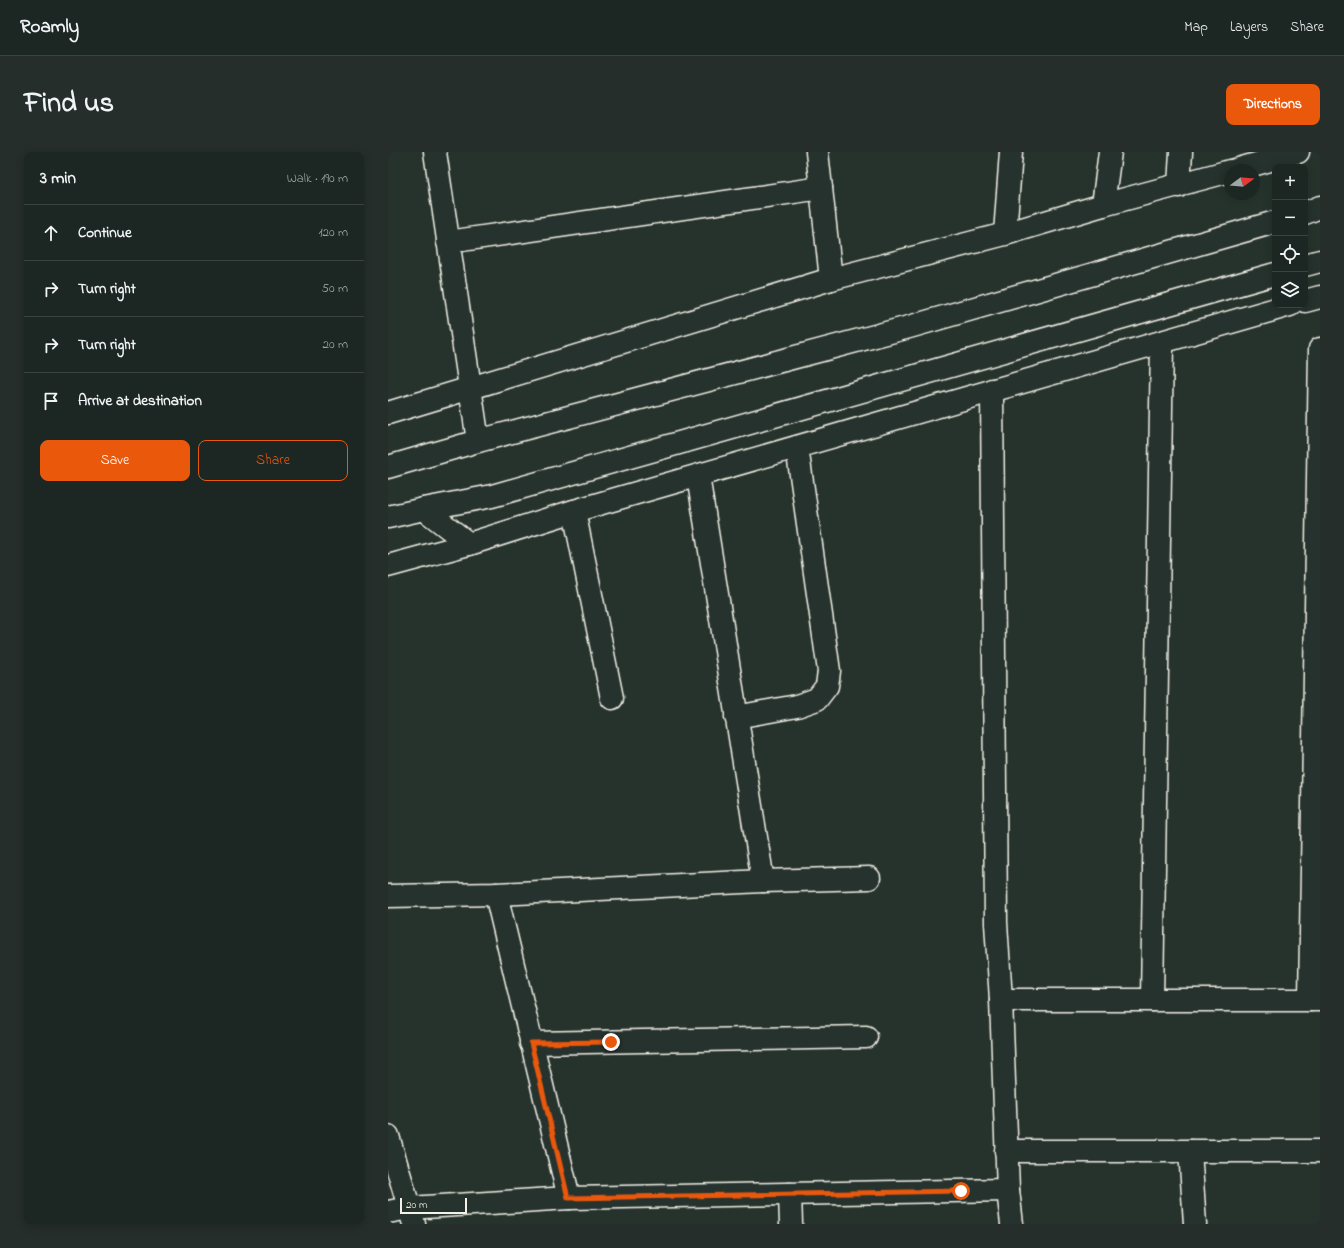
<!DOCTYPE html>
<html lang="en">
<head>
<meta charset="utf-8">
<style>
  body { margin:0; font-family:"Indie Flower",sans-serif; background:#252e2a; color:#f1f3f6 }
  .controls { position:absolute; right:12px; top:12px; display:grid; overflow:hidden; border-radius:8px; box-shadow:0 2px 10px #0003 }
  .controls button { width:36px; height:36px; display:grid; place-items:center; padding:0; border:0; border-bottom:1px solid #3a4340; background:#1c2622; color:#f1f3f6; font:20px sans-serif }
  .compass { position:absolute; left:836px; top:12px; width:36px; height:36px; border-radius:50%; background:#1c2622; box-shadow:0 2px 10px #0003; rotate:74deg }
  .scale { position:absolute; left:12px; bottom:10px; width:67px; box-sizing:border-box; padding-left:4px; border:2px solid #f4f1e8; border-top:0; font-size:11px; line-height:14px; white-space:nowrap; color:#f4f1e8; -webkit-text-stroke:3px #26332d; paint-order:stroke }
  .stop { position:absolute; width:12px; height:12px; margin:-9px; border:3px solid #ea580c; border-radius:50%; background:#fff }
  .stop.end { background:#ea580c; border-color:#fff; box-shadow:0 1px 4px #0008 }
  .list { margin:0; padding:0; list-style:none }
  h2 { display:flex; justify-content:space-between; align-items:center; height:52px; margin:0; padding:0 16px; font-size:17px }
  h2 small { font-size:13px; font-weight:400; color:#a0a5a5 }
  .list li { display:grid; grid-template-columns:26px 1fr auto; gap:12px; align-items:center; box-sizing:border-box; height:56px; padding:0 16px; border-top:1px solid #3a4340 }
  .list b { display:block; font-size:15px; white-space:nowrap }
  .list em { font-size:13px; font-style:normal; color:#a0a5a5 }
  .actions { display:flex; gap:8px; padding:12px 16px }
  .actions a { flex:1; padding:9px 0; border:1px solid #ea580c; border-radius:8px; text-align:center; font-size:14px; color:#ea580c }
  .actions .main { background:#ea580c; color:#fff }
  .icon { flex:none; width:22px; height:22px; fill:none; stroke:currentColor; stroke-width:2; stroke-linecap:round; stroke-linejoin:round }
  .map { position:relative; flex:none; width:932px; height:1072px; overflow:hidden; border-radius:8px }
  header { display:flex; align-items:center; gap:24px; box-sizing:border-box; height:56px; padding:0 20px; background:#1c2622; border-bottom:1px solid #3a4340 }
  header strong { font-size:19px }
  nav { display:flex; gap:22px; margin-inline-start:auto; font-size:14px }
  .intro { display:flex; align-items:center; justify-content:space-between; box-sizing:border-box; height:96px; padding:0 24px }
  h1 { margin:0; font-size:28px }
  .button { padding:10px 18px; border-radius:8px; background:#ea580c; color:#fff; font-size:14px; font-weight:700 }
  main { display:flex; gap:24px; padding:0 24px }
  aside { flex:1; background:#1c2622; border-radius:8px; box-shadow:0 2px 10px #0003 }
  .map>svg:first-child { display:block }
</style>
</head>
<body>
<header>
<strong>Roamly</strong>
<nav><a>Map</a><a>Layers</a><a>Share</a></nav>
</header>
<div class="intro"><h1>Find us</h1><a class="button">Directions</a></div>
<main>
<aside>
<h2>3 min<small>Walk · 190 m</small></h2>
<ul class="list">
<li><svg class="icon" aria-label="ahead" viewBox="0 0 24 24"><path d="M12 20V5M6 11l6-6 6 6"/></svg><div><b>Continue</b></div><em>120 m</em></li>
<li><svg class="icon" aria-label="right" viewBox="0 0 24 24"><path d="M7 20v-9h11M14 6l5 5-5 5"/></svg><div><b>Turn right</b></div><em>50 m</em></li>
<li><svg class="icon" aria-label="right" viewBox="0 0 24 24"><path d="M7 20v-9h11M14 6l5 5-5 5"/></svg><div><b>Turn right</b></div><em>20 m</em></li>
<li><svg class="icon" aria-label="arrive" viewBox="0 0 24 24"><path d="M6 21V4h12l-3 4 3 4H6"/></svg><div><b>Arrive at destination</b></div></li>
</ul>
<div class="actions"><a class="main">Save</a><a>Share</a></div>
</aside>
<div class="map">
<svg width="932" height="1072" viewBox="0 0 932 1072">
  <rect width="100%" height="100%" fill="#26332d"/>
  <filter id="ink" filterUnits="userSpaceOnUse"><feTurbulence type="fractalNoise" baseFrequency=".025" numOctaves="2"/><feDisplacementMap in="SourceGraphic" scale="8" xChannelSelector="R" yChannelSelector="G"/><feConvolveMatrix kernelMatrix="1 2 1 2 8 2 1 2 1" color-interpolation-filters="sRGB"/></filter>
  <g filter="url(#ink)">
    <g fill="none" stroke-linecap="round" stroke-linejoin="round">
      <defs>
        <g id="street">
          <path d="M47,0l43,289"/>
          <path d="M429,0l14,127"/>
          <path d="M791,34l2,-34"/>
          <path d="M715,53l7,-53"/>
          <path d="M617,82l6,-82"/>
          <path d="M60,90l373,-54"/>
          <path d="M604,238l4,533 5,77 7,190 4,34"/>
          <path d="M310,324l65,405"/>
          <path d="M186,359l38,187"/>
          <path d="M348,565l61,-11 20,-7 10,-13 2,-15 -32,-224"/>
          <path d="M108,742l73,304"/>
          <path d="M0,744l108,-2 267,-13 106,-3"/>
          <path d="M613,848h319"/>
          <path d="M764,848l10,-658"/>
          <path d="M922,848l10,-651"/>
          <path d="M143,891l335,-6"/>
          <path d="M0,984l26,88"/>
          <path d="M618,999h314"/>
          <path d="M802,999l5,73"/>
          <path d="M402,1042l1,30"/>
          <path d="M0,1060l21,-4 160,-10 439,-8"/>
        </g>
        <g id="secondary">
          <path d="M847,18l63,-18"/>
          <path d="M917,149l15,-4"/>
          <path d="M0,261l443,-134 174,-45 98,-29 127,-34"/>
          <path d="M0,414l81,-22 105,-33 716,-206"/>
        </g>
        <g id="highway">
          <path d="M917,61l15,-6"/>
          <path d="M917,113l15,-4"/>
          <path d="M0,315l90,-26 431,-114 366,-105"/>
          <path d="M36,357l45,35"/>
          <path d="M0,365l36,-8 68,-13 783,-222"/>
        </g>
      </defs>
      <use href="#street" stroke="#f4f1e8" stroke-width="25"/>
      <use href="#secondary" stroke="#f4f1e8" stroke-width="25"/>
      <use href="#highway" stroke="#f4f1e8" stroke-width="25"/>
      <use href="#street" stroke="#26332d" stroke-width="22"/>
      <use href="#secondary" stroke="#26332d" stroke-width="22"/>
      <use href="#highway" stroke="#26332d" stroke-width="22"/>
    </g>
  </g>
  <g fill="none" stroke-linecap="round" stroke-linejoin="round" filter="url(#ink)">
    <path stroke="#ea580c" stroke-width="5" d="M223,890l-80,1 37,155 393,-7"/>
  </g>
</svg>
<div class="controls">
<button>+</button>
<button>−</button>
<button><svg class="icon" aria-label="locate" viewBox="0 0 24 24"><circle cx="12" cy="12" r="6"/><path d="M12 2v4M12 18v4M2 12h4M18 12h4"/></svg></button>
<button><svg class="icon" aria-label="layers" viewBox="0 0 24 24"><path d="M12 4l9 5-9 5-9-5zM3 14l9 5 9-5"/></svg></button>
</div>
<svg class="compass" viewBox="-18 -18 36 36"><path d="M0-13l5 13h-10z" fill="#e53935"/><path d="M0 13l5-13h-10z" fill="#a0a5a5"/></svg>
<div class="scale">20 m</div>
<div class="stop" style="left:573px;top:1039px"></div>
<div class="stop end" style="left:223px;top:890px"></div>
</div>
</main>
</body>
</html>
